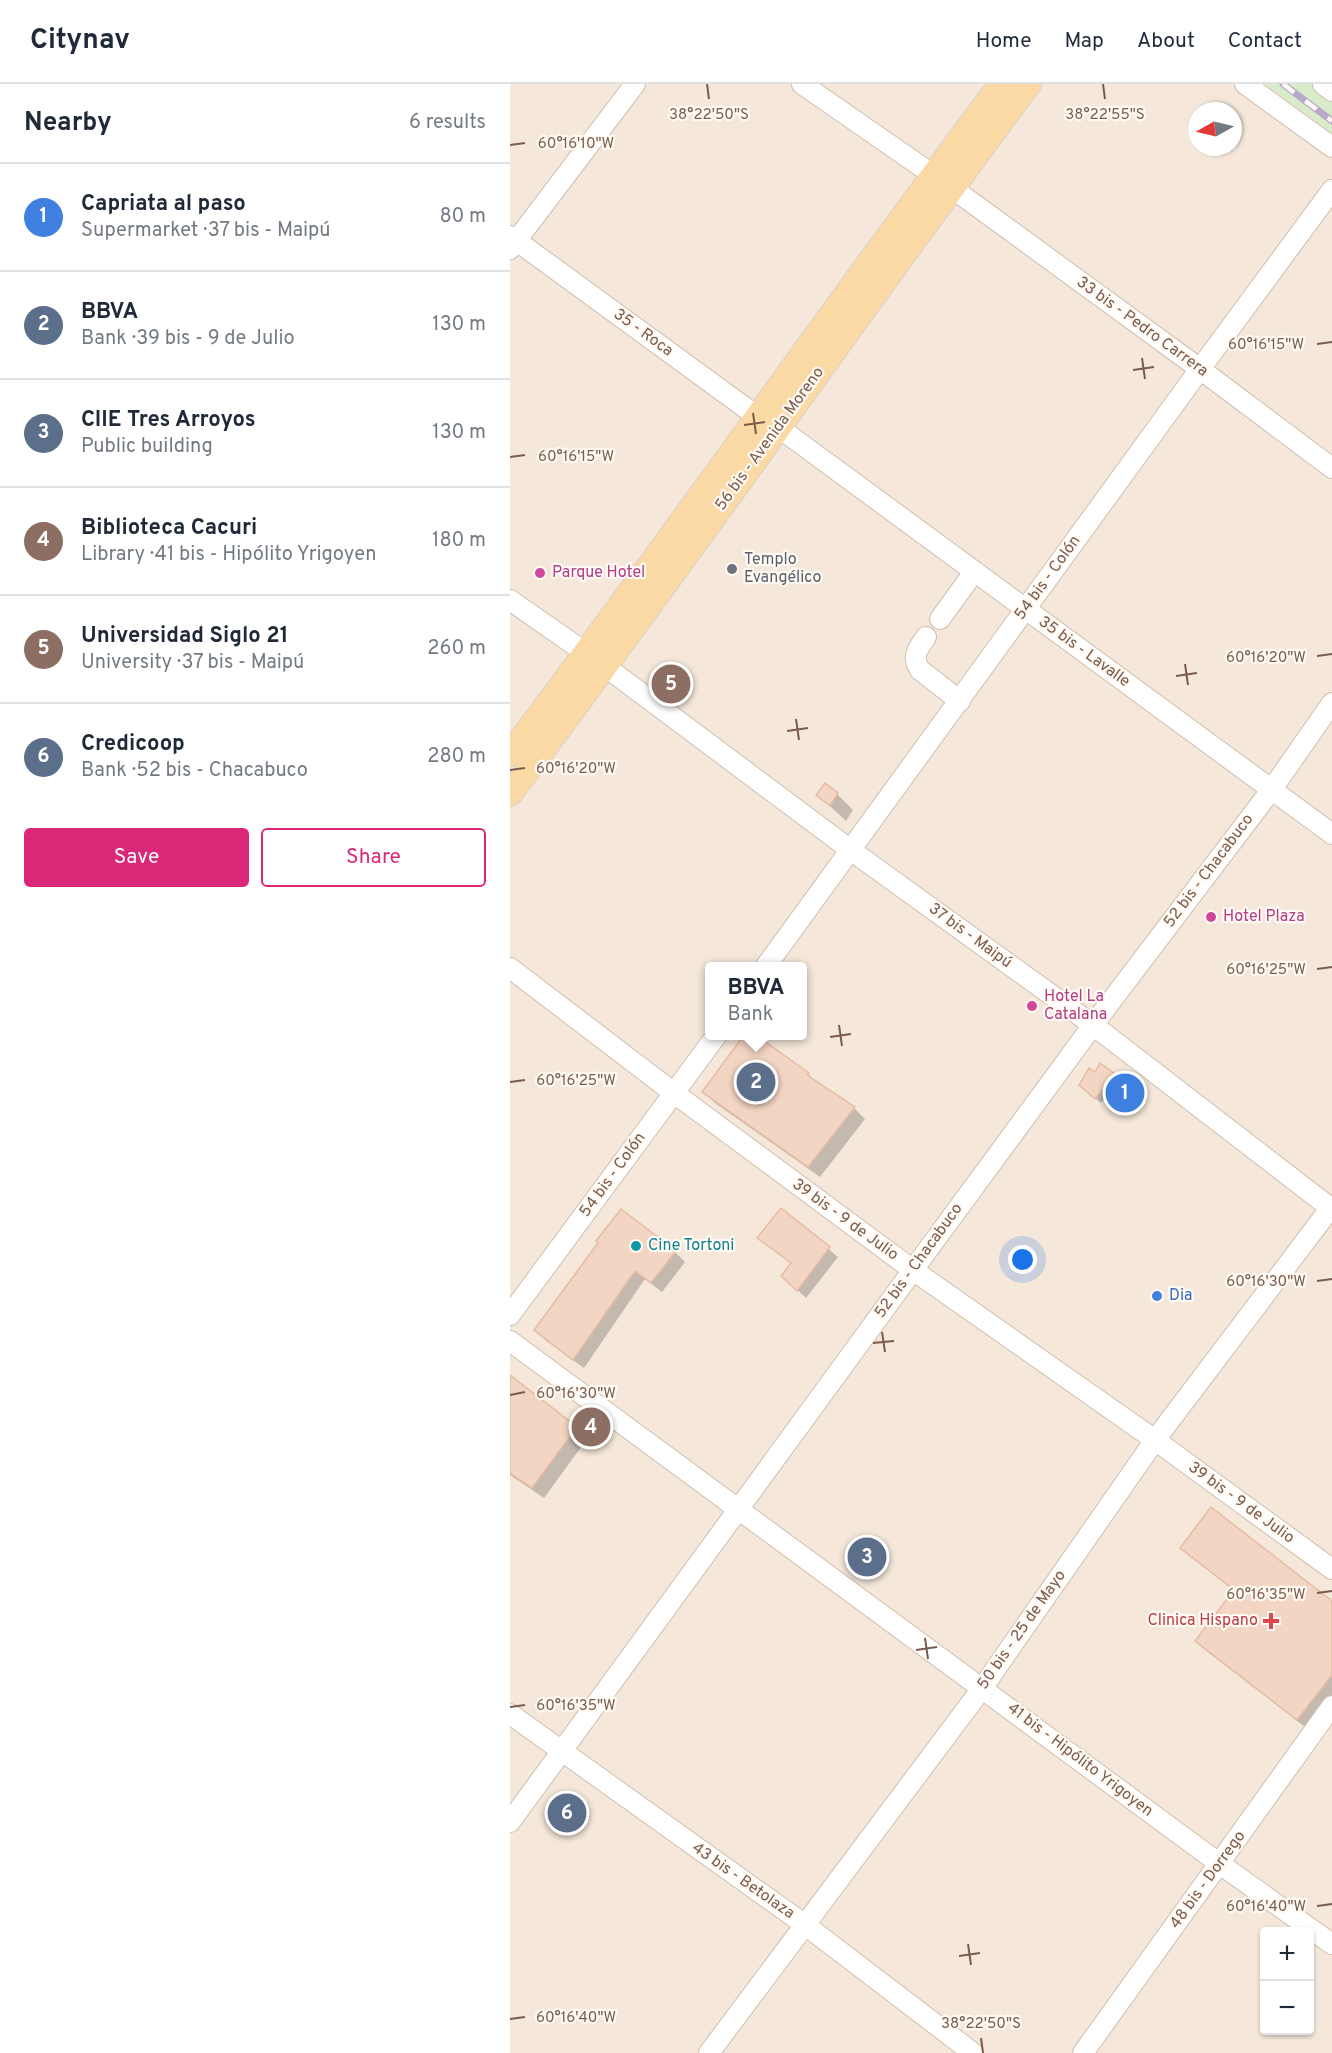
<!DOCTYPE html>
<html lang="en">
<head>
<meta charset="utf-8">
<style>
  body { margin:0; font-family:Overpass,sans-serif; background:#f6f6f7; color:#1f2937 }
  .controls { position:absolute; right:18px; bottom:18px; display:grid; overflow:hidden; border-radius:6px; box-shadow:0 2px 4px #0004 }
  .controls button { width:54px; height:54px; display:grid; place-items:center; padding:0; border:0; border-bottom:2px solid #e0e1e3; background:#fff; color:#1f2937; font:30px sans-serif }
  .compass { position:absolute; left:678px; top:18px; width:54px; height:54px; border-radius:50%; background:#fff; box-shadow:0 2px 4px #0004; rotate:262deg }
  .you { position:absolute; left:513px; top:1176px; width:21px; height:21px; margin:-15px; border:4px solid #fff; border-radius:50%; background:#1a73e8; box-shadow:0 0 0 9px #1a73e833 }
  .badge { display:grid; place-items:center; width:39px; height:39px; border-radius:50%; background:#db2777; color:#fff; font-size:20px; font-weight:700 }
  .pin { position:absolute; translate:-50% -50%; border:3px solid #fff; box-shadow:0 2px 6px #0006 }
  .popup { position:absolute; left:195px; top:878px; width:102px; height:78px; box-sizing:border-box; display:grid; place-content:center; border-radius:6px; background:#fff; filter:drop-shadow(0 2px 4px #0005); font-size:20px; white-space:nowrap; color:#747a83 }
  .popup b { font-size:22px; color:#1f2937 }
  .popup::after { content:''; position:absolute; left:50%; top:100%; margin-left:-12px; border:12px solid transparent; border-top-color:#fff }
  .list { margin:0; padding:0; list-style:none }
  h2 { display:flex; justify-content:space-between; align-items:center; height:78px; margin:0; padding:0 24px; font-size:26px }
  h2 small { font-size:20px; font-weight:400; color:#747a83 }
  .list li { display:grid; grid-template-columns:39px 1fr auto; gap:18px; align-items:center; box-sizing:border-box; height:108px; padding:0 24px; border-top:2px solid #e0e1e3 }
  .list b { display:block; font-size:22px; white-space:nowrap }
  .list p { margin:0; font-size:20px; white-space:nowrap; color:#747a83 }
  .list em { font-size:20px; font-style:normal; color:#747a83 }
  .actions { display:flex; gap:12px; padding:18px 24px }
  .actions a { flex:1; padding:14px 0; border:2px solid #db2777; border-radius:6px; text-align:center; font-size:21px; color:#db2777 }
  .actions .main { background:#db2777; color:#fff }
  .map { position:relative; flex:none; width:822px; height:1969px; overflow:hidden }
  header { display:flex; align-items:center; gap:36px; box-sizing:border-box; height:84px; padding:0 30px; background:#fff; border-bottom:2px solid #e0e1e3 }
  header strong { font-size:28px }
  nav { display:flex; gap:33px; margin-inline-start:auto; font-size:21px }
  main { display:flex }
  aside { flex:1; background:#fff }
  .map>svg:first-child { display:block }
</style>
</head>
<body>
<header>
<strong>Citynav</strong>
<nav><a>Home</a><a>Map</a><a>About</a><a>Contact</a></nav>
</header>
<main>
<aside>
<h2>Nearby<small>6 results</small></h2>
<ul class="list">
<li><span class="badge" style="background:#3f7fe0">1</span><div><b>Capriata al paso</b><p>Supermarket · 37 bis - Maipú</p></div><em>80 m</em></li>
<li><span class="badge" style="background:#5c6f8a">2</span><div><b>BBVA</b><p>Bank · 39 bis - 9 de Julio</p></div><em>130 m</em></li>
<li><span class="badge" style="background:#5c6f8a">3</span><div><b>CIIE Tres Arroyos</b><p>Public building</p></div><em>130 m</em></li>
<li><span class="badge" style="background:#8d6e63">4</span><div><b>Biblioteca Cacuri</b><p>Library · 41 bis - Hipólito Yrigoyen</p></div><em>180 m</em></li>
<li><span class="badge" style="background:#8d6e63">5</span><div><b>Universidad Siglo 21</b><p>University · 37 bis - Maipú</p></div><em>260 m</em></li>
<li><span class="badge" style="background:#5c6f8a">6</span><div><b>Credicoop</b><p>Bank · 52 bis - Chacabuco</p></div><em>280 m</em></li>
</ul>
<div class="actions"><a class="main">Save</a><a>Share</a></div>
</aside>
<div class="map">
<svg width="822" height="1969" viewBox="0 0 822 1969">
  <rect width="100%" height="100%" fill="#fdf6ec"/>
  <path fill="#f5e8da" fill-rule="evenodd" d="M0,0h822v1969h-822zM687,27h36v36h-36zM200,882h92v70h-92zM754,1848h46v98h-46z"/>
  <path fill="#d8ecc9" d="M755,0h46l21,16v33z"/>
  <g fill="#0003">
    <path d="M327,710l16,16 -7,11 -28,-26z"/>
    <path d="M298,990l11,11 35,23 11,11 -45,58 -105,-74 -11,-11z"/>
    <path d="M585,990l19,1 5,5 -18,23 -15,-13z"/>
    <path d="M271,1126l57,47 -32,41 -23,-22 9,-12 -33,-26z"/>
    <path d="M90,1159l75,9 10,10 -23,30 -17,-13 -61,89 -39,-28 -9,-10z"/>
    <path d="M0,1293l66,51 11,11 -43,59 -34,-23z"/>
    <path d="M672,1464l150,55v97l-23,30 -101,-78 -11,-11 38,-50z"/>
  </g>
  <g fill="#f3d5c3" stroke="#e6bba3" stroke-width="1.5">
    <path d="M315,699l13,10 -8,13 -14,-11z"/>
    <path d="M234,951h12l53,38 -2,2 48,32 -47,60 -106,-75z"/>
    <path d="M590,979l15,11 -20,25 -16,-14 10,-17 6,4z"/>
    <path d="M271,1124l49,39 -33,44 -16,-15 10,-13 -34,-25z"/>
    <path d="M111,1125l55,42 -25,32 -16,-12 -62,89 -39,-30 64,-87 -2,-2z"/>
    <path d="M0,1291l67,52 -45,61 -22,-15z"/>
    <path d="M701,1423l121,94v74l-35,45 -102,-79 39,-51 -54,-42z"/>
  </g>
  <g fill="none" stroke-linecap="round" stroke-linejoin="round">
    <defs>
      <g id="minor">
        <path d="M292,0l150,104 248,181 132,99"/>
        <path d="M735,0l87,63"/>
        <path d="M813,0l9,7"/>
        <path d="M0,152l248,181 20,10 554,407"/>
        <path d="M0,165l125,-165"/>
        <path d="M0,516l96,67 246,184 241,174 239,184"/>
        <path d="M430,535l34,-47"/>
        <path d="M416,553c-8,11 -15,20 -6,33l40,31"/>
        <path d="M256,882l434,-597 132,-179"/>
        <path d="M0,884l164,125 239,177 242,170 177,129"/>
        <path d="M0,1231l206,-279"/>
        <path d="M0,1257l710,523 112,80"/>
        <path d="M0,1630l294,210 169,129"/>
        <path d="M0,1738l403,-552 180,-245 179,-236 60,-86"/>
        <path d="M199,1969l274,-366 172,-247 177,-234"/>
        <path d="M573,1969l249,-347"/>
      </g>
      <g id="major">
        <path d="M0,670c167,-221 325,-449 491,-670"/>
        <path d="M0,710c177,-234 344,-475 519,-710"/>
      </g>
    </defs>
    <use href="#minor" stroke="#d1beb0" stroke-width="22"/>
    <use href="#major" stroke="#dad1cd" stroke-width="26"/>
    <use href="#minor" stroke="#fff" stroke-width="20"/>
    <use href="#major" stroke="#fbd9a5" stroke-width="24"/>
    <defs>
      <path id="rail" d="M773,0l49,37"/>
    </defs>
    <use href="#rail" stroke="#b9a8c9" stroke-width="7"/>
    <use href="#rail" stroke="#fffaf3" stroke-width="4.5" stroke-dasharray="14" stroke-linecap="butt"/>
  </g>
  <path fill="none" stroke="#7a5c4d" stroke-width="2" d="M197,0l2,15M593,0l2,15M0,61l15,-2M807,260l15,-2M632,274l3,21M623,286l21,-3M243,329l3,21M234,341l21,-3M0,373l15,-2M807,572l15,-2M675,580l3,21M666,592l21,-3M286,635l3,21M277,647l21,-3M0,686l15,-2M807,885l15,-2M329,941l3,21M320,953l21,-3M0,998l15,-2M807,1197l15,-2M372,1248l3,20M363,1259l21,-2M0,1311l15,-3M807,1509l15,-2M415,1554l3,21M406,1566l21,-3M0,1623l15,-2M807,1822l15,-2M458,1860l3,21M449,1872l21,-3M0,1935l15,-2M471,1954l2,15"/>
  <circle fill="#6b7280" stroke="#fffaf3" stroke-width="2" cx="222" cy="485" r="6"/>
  <g fill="#d1479c" stroke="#fffaf3" stroke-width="2">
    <circle cx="30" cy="489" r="6"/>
    <circle cx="701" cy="833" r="6"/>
    <circle cx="522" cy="922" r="6"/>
  </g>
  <circle fill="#0f9aa8" stroke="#fffaf3" stroke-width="2" cx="126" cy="1162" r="6"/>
  <circle fill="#3f7fe0" stroke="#fffaf3" stroke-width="2" cx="647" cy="1212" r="6"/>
  <path fill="#e0444e" stroke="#fffaf3" stroke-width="2" d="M758 1528h6v6h6v6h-6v6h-6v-6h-6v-6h6z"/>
  <g text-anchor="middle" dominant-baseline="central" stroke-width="4.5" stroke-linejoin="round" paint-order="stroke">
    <g font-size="16" fill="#7a5c4d" stroke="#fffaf3">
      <text transform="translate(632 243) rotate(36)">33 bis - Pedro Carrera</text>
      <text transform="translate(133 249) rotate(36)">35 - Roca</text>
      <text transform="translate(260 355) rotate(-54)">56 bis - Avenida Moreno</text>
      <text transform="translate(538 494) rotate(-54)">54 bis - Colón</text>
      <text transform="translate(574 568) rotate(36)">35 bis - Lavalle</text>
      <text transform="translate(699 787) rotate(-53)">52 bis - Chacabuco</text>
      <text transform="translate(460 852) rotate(36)">37 bis - Maipú</text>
      <text transform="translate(103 1091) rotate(-54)">54 bis - Colón</text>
      <text transform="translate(335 1136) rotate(36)">39 bis - 9 de Julio</text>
      <text transform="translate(409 1177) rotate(-54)">52 bis - Chacabuco</text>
      <text transform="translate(731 1419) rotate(36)">39 bis - 9 de Julio</text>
      <text transform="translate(512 1546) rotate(-55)">50 bis - 25 de Mayo</text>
      <text transform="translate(570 1676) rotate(37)">41 bis - Hipólito Yrigoyen</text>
      <text transform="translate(698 1796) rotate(-54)">48 bis - Dorrego</text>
      <text transform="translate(233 1797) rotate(35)">43 bis - Betolaza</text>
    </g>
    <g font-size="16" fill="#5b616d" stroke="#fffaf3" text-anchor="start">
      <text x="234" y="476">Templo<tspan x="234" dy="18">Evangélico</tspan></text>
    </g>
    <g font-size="16" fill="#b23c85" stroke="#fffaf3" text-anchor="start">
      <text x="42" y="489">Parque Hotel</text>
      <text x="713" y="833">Hotel Plaza</text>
      <text x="534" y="913">Hotel La<tspan x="534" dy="18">Catalana</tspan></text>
    </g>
    <g font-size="16" fill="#0d838f" stroke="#fffaf3" text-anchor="start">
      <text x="138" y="1162">Cine Tortoni</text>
    </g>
    <g font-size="16" fill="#366cbe" stroke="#fffaf3" text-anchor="start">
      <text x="659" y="1212">Dia</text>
    </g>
    <g font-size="16" fill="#be3a42" stroke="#fffaf3" text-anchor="end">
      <text x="748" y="1537">Clinica Hispano</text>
    </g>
  </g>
  <g font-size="15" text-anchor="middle" fill="#7a5c4d" stroke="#fffaf3" stroke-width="4.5" stroke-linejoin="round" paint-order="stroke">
    <text x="199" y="35">38°22'50"S</text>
    <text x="595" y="35">38°22'55"S</text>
    <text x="66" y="64">60°16'10"W</text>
    <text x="756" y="265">60°16'15"W</text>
    <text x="66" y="377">60°16'15"W</text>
    <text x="756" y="578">60°16'20"W</text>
    <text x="66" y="689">60°16'20"W</text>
    <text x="756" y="890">60°16'25"W</text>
    <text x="66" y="1001">60°16'25"W</text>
    <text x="756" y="1202">60°16'30"W</text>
    <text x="66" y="1314">60°16'30"W</text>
    <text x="756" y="1515">60°16'35"W</text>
    <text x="66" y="1626">60°16'35"W</text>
    <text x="756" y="1827">60°16'40"W</text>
    <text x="66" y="1938">60°16'40"W</text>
    <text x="471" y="1944">38°22'50"S</text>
  </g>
</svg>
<div class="controls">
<button>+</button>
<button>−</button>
</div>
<svg class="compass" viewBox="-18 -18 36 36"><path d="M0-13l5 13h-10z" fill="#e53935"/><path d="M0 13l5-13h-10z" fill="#747a83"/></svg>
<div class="you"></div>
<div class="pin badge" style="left:615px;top:1009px;background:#3f7fe0">1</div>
<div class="pin badge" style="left:246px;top:998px;background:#5c6f8a">2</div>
<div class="popup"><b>BBVA</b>Bank</div>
<div class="pin badge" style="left:357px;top:1473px;background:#5c6f8a">3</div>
<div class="pin badge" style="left:81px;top:1343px;background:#8d6e63">4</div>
<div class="pin badge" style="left:161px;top:600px;background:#8d6e63">5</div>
<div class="pin badge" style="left:57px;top:1729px;background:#5c6f8a">6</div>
</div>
</main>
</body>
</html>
